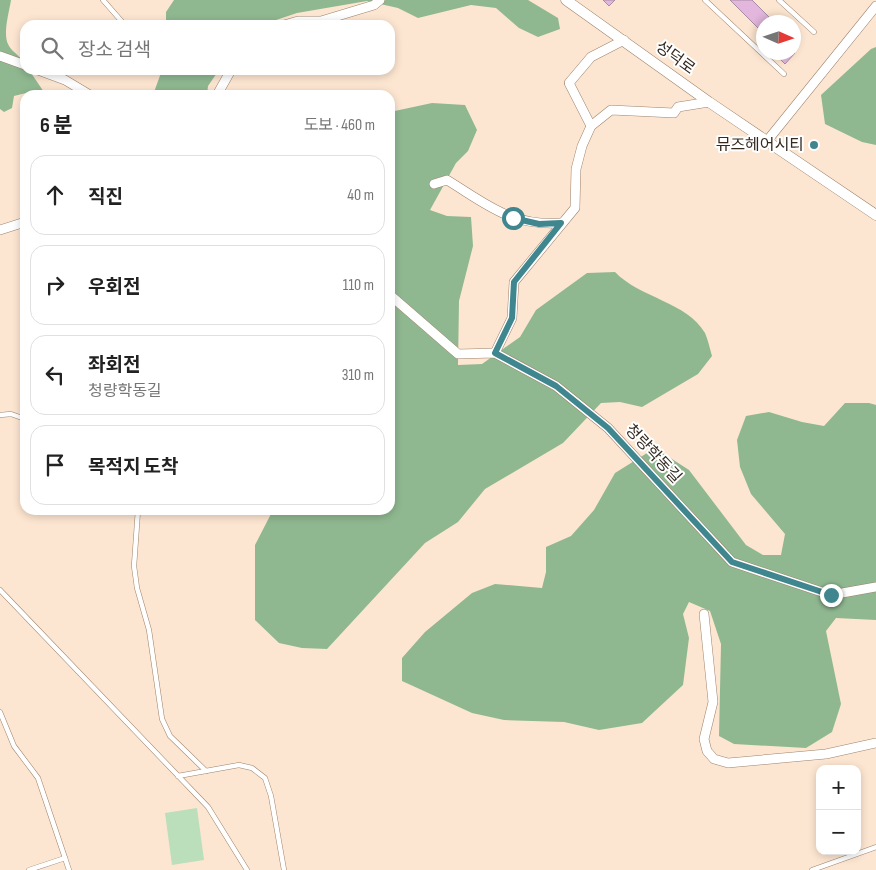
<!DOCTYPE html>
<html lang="ko">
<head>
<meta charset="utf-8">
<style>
  body { margin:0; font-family:"Sofia Sans Condensed","Noto Sans KR",sans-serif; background:#f6f6f6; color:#222 }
  .controls { position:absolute; right:15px; bottom:15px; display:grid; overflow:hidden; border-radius:10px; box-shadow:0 2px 8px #0003 }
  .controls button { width:45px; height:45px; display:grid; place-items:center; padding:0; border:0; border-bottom:1px solid #e0e0e0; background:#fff; color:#222; font:25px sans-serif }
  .compass { position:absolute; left:756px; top:15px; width:45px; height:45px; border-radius:50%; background:#fff; box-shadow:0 2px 8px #0003; rotate:93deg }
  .stop { position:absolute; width:15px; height:15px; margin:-11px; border:4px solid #3f868e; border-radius:50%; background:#fff }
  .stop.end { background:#3f868e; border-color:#fff; box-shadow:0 1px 5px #0008 }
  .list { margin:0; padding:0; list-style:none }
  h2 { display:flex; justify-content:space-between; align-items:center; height:65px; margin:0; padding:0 20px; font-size:21px }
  h2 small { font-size:16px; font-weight:400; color:#767676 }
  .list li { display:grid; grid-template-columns:32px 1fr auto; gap:15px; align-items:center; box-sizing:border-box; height:80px; margin:0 10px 10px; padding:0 10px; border:1px solid #e0e0e0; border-radius:15px }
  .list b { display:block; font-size:19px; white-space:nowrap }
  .list p { margin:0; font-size:16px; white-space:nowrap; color:#767676 }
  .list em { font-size:16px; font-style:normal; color:#767676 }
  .icon { flex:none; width:28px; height:28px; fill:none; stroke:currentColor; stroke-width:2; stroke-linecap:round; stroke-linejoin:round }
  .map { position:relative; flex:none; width:876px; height:870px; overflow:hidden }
  .search { position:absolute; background:#fff; box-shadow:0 2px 8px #0003; left:20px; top:20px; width:375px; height:55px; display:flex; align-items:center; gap:12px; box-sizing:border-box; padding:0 18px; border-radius:15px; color:#767676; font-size:19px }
  .panel { position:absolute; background:#fff; box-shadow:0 2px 8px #0003; left:20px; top:90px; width:375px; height:425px; border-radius:15px }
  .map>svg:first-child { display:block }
</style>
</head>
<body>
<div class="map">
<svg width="876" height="870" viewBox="0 0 876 870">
  <rect width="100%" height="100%" fill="#fde6d1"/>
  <path fill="#bbdebb" d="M197,808l7,52 -32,5 -7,-52z"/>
  <g fill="#8fb890">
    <path d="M0,0h11c-2,13 -8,32 -3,44 5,11 17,12 17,26h4l17,25 -16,-3 -16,4 -2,12 -8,4 -4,-3z"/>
    <path d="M174,0h354l30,18 2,11 -22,8 -19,-9 -23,-20 -25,-3 -53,13 -20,-10 -31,-7 -70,12 -36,12h-95v-13z"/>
    <path d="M876,47v98l-14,-3 -37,-18 -4,-29 50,-46z"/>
    <path d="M162,70h57l-11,16 -1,9h-54z"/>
    <path d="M432,103l33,2 12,25 -9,21 -12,12 -26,47 17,6 24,1 2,29 -14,55 -1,64 24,-1 38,-27 16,-27 51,-37 28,-1c25,26 72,30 90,61 3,7 5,16 7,23l-14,18 -56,33 -22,-5 -19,1 -38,40 -78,46 -27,33 -33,21 -98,106 -25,-1 -23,-5 -24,-23v-75l18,-35h117v-398z"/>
    <path d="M845,403h24l7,2v215l-40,-2 -10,13 15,73 -9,28 -26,16 -72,-4 -15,-8 2,-92 -11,-33 -21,-9 -6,12 6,24 -6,47 -41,38 -43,7 -35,-8 -60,-2 -32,-7 -70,-32v-23l23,-26 47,-39 23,-9 47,4 4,-16v-25l25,-11 23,-26 21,-37 40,-25 34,22 57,75 17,10h18l4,-21 -34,-40 -11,-27 -3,-27 9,-24 23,-4 33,10 22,4z"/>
  </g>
  <g fill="#e2b6dd" stroke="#a78ca4">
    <path d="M603,0h12l-6,6z"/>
    <path d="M730,0h22l22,22h-10v12z"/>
    <path d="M773,52h21l1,1 -10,11z"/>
  </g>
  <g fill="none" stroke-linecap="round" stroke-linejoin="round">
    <defs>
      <g id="service">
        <path d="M103,0l21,24"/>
        <path d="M705,0l79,74"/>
        <path d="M779,0l35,32"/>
        <path d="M0,415l11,-1 14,5"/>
        <path d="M138,510l-4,56 3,22 12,42 13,89 8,17 36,35"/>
        <path d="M0,590l208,217 39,63"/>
        <path d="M0,712l14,34 24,32 27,80"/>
        <path d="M178,776l61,-11 13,3 13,10 6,18 13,74"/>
        <path d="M29,870l36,-12 4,12"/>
        <path d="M812,870l64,-23"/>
      </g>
      <g id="minor">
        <path d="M284,25l14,-4h23l53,-16 6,-5"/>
        <path d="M0,56l25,9"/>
        <path d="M38,70l27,10 25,15"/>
        <path d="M217,95l14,-25"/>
        <path d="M591,126l-22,-43 22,-26 33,-17"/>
        <path d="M767,141l109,-135"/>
        <path d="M434,184l13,-4c41,25 63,46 114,43"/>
        <path d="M0,230l25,-8"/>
        <path d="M390,295l68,59 37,-1 61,33 52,42 124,134 99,33 45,-8"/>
        <path d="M495,353l17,-35 2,-36 61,-74 1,-39 6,-23 9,-20 20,-16 63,3 4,-6 31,-5"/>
        <path d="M704,614l9,88 -9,37 3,12 7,8 14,4 98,-9 50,-11"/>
      </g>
      <path id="tertiary" d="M566,0l143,102 167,113"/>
    </defs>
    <use href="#service" stroke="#9d836c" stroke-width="5.5"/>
    <use href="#minor" stroke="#9d836c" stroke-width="10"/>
    <use href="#tertiary" stroke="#9d836c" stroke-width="11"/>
    <use href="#service" stroke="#fff" stroke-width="4.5"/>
    <use href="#minor" stroke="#fff" stroke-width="9"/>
    <use href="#tertiary" stroke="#fff" stroke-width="10"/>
  </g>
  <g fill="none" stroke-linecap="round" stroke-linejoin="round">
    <path stroke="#3f868e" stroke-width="6" d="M513,218l26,6 22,-1 -47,59 -2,36 -17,35 61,33 52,42 124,134 99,33"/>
  </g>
  <circle fill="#3f868e" stroke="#fff" stroke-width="2" cx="814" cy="145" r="5"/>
  <g text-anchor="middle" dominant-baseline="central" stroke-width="4" stroke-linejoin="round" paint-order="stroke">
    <g font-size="16" fill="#352a20" stroke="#fff">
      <text transform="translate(675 58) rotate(36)">성덕로</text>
      <text transform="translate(653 454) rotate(47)">청량학동길</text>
    </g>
    <g font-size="16" fill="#352a20" stroke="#fff" text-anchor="end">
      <text x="804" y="145">뮤즈헤어시티</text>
    </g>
  </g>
</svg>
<div class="controls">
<button>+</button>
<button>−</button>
</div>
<svg class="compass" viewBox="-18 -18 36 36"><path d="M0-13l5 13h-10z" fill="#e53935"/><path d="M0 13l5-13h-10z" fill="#767676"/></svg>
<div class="stop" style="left:513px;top:218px"></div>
<div class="stop end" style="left:831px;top:595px"></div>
<div class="search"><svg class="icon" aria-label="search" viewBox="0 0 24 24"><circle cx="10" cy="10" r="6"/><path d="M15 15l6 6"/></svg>장소 검색</div>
<section class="panel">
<h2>6 분<small>도보 · 460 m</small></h2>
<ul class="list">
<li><svg class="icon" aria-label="ahead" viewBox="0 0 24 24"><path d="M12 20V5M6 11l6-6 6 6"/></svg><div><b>직진</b></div><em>40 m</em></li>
<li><svg class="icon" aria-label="right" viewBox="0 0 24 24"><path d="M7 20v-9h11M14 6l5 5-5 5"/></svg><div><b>우회전</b></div><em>110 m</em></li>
<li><svg class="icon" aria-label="left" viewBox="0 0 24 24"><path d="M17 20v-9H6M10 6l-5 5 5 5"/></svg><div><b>좌회전</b><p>청량학동길</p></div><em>310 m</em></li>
<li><svg class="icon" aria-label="arrive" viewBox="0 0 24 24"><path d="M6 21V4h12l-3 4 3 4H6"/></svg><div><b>목적지 도착</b></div></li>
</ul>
</section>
</div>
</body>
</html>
